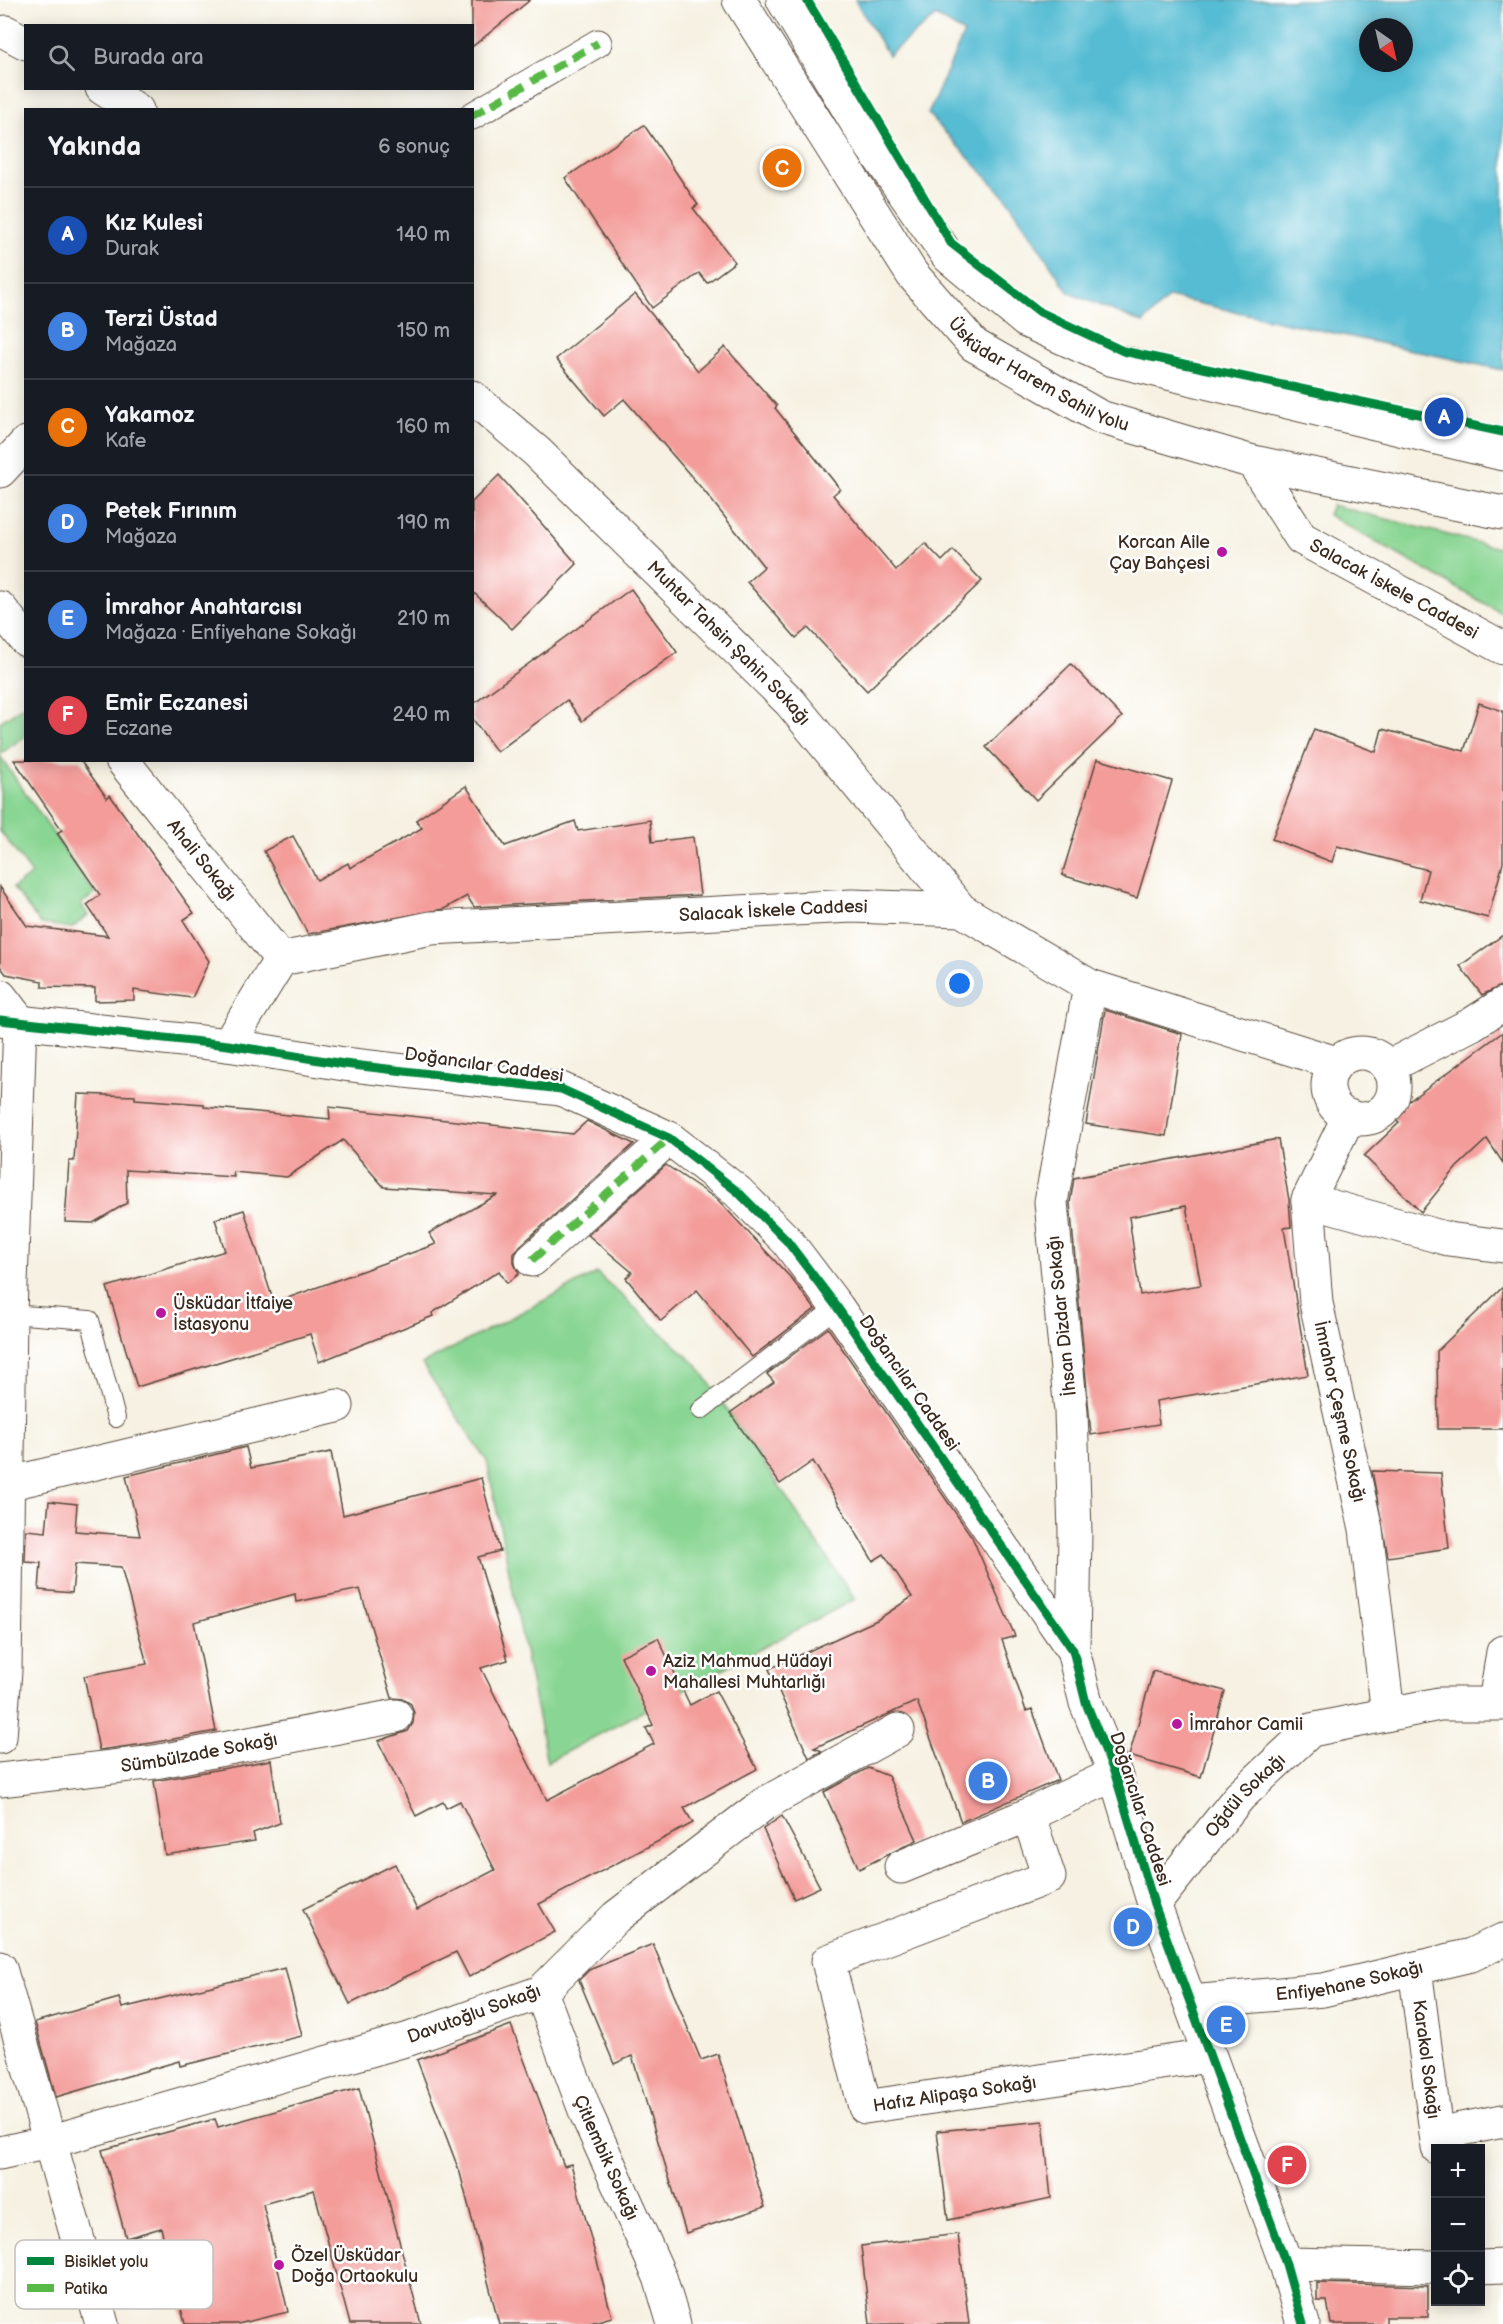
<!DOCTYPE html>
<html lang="tr">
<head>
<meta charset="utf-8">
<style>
  body { margin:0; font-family:"Balsamiq Sans",sans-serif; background:#242831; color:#f1f3f6 }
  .controls { position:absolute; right:18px; bottom:18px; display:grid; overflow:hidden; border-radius:0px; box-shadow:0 3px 15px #0003 }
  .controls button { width:54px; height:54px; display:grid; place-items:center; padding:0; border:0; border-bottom:2px solid #363941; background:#171b24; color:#f1f3f6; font:30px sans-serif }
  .compass { position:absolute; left:1359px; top:18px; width:54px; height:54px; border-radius:50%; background:#171b24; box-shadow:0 3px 15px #0003; rotate:146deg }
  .you { position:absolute; left:960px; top:984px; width:21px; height:21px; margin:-15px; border:4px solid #fff; border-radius:50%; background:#1a73e8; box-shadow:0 0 0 9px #1a73e833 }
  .badge { display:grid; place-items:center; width:39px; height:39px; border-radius:50%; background:#ea580c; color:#fff; font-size:20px; font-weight:700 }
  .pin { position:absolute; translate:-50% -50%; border:3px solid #fff; box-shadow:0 2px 6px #0006 }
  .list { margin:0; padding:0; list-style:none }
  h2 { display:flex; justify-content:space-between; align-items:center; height:78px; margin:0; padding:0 24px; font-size:26px }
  h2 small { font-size:20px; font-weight:400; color:#9ea1a6 }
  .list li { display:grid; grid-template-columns:39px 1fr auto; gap:18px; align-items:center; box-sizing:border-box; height:96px; padding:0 24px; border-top:2px solid #363941 }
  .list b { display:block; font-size:22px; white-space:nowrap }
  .list p { margin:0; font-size:20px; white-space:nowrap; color:#9ea1a6 }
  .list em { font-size:20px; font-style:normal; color:#9ea1a6 }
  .icon { flex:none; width:33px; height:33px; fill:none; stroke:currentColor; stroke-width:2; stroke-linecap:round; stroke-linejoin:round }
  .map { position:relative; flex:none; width:1503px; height:2324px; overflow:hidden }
  .search { position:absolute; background:#171b24; box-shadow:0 3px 15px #0003; left:24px; top:24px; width:450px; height:66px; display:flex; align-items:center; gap:15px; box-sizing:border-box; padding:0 21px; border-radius:0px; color:#9ea1a6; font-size:22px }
  .panel { position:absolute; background:#171b24; box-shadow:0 3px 15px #0003; left:24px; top:108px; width:450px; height:654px; border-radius:0px }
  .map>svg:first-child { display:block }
</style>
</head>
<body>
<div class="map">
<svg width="1503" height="2324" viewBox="0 0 1503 2324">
  <rect width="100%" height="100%" fill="#fff"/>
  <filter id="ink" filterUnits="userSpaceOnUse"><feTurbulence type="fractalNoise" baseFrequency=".0167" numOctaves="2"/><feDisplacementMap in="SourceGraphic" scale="12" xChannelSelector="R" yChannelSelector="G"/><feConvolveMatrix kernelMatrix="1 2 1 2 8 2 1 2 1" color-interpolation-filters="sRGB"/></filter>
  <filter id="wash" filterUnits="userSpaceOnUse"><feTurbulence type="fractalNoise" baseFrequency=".008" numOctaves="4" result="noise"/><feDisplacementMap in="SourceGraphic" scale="24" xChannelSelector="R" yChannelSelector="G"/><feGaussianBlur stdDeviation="1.35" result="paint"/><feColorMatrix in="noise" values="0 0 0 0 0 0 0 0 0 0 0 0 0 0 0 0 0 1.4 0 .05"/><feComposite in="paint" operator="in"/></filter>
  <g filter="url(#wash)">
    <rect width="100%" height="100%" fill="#f6f1e2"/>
    <g fill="#89d593" stroke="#628058" stroke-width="1.5">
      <path d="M1332,505l171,44v65l-175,-99z"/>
      <path d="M25,705v31l-25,18v-32z"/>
      <path d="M0,756l95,138 -14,10 7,11 -16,13 -31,-4 -28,-36 19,-14 -32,-43z"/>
      <path d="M597,1273l101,93 157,233 -308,163 -60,-301 -65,-97z"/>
    </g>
    <path fill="#55bcd3" stroke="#487378" stroke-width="1.5" fill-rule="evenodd" d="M855,0h648v370l-334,-73 -26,26 -74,-30 -62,-94 -79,-85 36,-81 -28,-17 -48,39zM1368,27h36v36h-36z"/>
    <g id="blocks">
      <g fill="#f39c9a" fill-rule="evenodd">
        <path d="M472,0h58l-58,47z"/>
        <path d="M644,125l54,80 -5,3 42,54 -28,21 -8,-10 -47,35 -87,-130z"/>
        <path d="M635,294l63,77 27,-24 52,59 -2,2 65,81 -7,6 63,75 29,-27 17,18 11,-11 29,31 -115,110 -59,-63 -12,10 -49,-56 17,-15 -59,-75 -81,-93 -20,17 -48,-57z"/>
        <path d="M499,475l78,89 -65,65 -40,-38v-89z"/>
        <path d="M631,589l46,63 -95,69 -15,-21 -70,52 -25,-34v-13z"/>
        <path d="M1071,664l51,53 -86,83 -50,-53z"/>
        <path d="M1479,703l24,8v152l-15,55 -68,-18 8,-30 -91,-24 -5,16 -60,-23 42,-110 62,23 6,-23 82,22z"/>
        <path d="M1097,759l75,22 -35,117 -75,-23z"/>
        <path d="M14,760h66l27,38 3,-3 84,118 -11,7 26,41 -17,37 -58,-8v10l-39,1v-13l-53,-1v-6l-36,-7 -6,-8v-79l27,39 81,10 -21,-31 13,-10 -43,-62 5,-3z"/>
        <path d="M466,786l39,60 70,-25 3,10 72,-11 2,22 41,-5 7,58 -226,12 -7,-11 -23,13 -136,25 -44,-83 29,-15 24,44 31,-17 2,5 72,-40 -6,-8z"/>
        <path d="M1503,935v50l-21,10 -22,-29z"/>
        <path d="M1105,1010l77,24 -16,102 -80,-12z"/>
        <path d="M1503,1032v131l-16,-24 -30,28 -36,45 -57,-56 35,-33 -9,-8z"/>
        <path d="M78,1094l57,2v3l69,5v3l126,12 -1,-12 244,27 14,-13 47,23 -114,102 -6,8v9l5,11 -12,9 -8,-12 -67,42 1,3 -114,46 -9,-28 -173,53 -30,-100 118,-36 -10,-32 29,-9 30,93 162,-59 -7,-11 68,-38 -113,-8 -41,-47 -56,37 -54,-5 1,5 -108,-7 1,33 -34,20 -28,-1 4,-61h5z"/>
        <path d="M1278,1139l11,61 2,27 -7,1 24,147 -152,26 3,23 -68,11 -21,-232 4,-25zM1186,1206l15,79 -61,10 -11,-78z"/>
        <path d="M666,1165l52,35 72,77 25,32 -63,48 -55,-67 -36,31 -35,-43 6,-6 -44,-37z"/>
        <path d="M1503,1287v142h-65l-1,-78z"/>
        <path d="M828,1328l144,209 43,99 -13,4 24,71 6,-2 26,71 -97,42 -44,-121 -103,47 8,3 -13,7 -40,-89 108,-49 35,-23 -28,-43 -11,7 -60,-100 -33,23 -50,-71 44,-31 -7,-8z"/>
        <path d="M246,1447l5,21 80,-16 12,63 138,-37 19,73 -22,6 30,103 -27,8 66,132 107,-56 -8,-16 7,-3 -32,-69 37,-18 32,67 26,-14 41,78 -73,39 9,15 -154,81 16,28 -86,45 -13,-25 -106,52 -47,-95 92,-45 22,46 78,-40 -35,-69 -14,7 -3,-6 -27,14 -38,-75 30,-10 5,-8 1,-10 -3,-9 -8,-5 -11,-1 -32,-109 -64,13 -1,-8 -101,28 22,109 -64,12 -53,7 -15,-74 63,-12 -26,-97 -46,-3 -3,29 -33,-3 2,-27 -16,-1 1,-32 20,2 3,-31 28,3 -2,27 65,5 -14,-60z"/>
        <path d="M1372,1471l69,2 8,75 -61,9z"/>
        <path d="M1153,1671l72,20 -24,86 -72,-21z"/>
        <path d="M271,1760l9,63 -27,10 2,8 -90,14 -11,-74z"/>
        <path d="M868,1768l20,8 29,64 -58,29 -35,-77z"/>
        <path d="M782,1816l38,71 -26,12 -31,-70z"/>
        <path d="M653,1944l48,116 17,-6 47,153 -79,26 -54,-177 -18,8 -35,-84 10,-10z"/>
        <path d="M285,1968l17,68 -122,30 -1,-5 -123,36 -21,-75 84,-24 3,10z"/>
        <path d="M511,2025l53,141 7,-2 41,153 -25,7h-88l-39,-151 -43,-113z"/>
        <path d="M359,2088l62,236h-71l-36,-134 -51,14 25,108 -50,12h-53l-24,-96 -35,10 -24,-88 113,-31 3,8z"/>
        <path d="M1043,2121l8,77 -103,22 -11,-89z"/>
        <path d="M958,2234l11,90h-99l-9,-78z"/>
        <path d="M1317,2283l111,3v31h-42v7h-55l-4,-23h-10z"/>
      </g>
    </g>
  </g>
  <g filter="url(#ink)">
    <use href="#blocks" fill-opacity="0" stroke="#57483b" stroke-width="1.5"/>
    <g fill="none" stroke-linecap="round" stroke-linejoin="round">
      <defs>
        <g id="service">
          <path d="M10,1314l80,6 26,98"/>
          <path d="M701,1410l136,-103"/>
        </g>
        <path id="pedestrian" d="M472,116l126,-73"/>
        <g id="minor">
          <path d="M6,32l20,11"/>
          <path d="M102,88l35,22"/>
          <path id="s1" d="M472,397l65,55 253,250 171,208"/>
          <path d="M0,471l26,-28"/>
          <path d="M0,608l26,32"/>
          <path id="s2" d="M122,760l159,199"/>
          <path d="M0,996l20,26"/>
          <path id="s3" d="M1349,1116l-41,84 8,103 50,226 22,185"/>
          <path d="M1308,1200l140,39 55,7"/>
          <path d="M532,1260l137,-122"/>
          <path d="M7,1484l330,-78"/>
          <path d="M1073,1650l2,-118 -4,-120 -20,-210 39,-216"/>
          <path d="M1495,1703l8,-51"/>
          <path id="s4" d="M0,1780l155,-18 241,-46"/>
          <path id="s5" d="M1028,1815l21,62 -221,84 37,146 343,-51"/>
          <path d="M901,1867l127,-52 87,-41"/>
          <path id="s6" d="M1154,1904l85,-107 72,-67 128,-26h64"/>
          <path id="s7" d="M1415,1968l23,180"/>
          <path id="s8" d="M541,1992l45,121 74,164 14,47"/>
          <path id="s9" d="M1191,2002l132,-12 148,-35 32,-15"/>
          <path d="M1436,2134l67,-13"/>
          <path d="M0,2153l49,-11 360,-103 132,-47 75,-75 148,-113 134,-74"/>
          <path d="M1286,2264l150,3"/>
          <path d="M1480,2267l23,-1"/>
        </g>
        <g id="tertiary">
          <path id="s10" d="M1253,462l48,76 202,110"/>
          <path d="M0,1020l228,25 116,19 217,25 108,49 69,54 49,49 50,66 236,343 13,53 29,71 39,130 132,360 17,60"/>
          <path id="s11" d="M228,1045l53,-86 150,-31 421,-22 109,4 129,76 246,77"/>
          <circle cx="1361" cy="1086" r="33"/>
          <path d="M1388,1067l84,-43 31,-20"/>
          <path d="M0,1737l5,-66 5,-357 10,-292"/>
          <path d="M0,1968l102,356"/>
        </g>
        <g id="primary">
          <path id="s12" d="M739,0l173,274 62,71 126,72 153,45 250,51"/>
          <path d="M783,0l84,140 81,116 78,65 84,38 393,95"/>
        </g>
      </defs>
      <use href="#service" stroke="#57483b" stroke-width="20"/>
      <use href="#pedestrian" stroke="#57483b" stroke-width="29"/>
      <use href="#minor" stroke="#57483b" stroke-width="35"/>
      <use href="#tertiary" stroke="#57483b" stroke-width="35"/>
      <use href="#primary" stroke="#57483b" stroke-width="35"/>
      <use href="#service" stroke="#fff" stroke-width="18"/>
      <use href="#pedestrian" stroke="#fff" stroke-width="27"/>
      <use href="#minor" stroke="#fff" stroke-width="33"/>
      <use href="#tertiary" stroke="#fff" stroke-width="33"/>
      <use href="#primary" stroke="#fff" stroke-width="33"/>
      <g stroke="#58b947" stroke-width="8" stroke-dasharray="15 8" stroke-linecap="butt">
        <path d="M472,116l126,-73"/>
        <path d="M532,1260l137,-122"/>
      </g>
      <defs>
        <g id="cycleway">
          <path d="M807,0l144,243 89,69 83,39 380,81"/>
          <path d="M0,1020l228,25 116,19 217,25 108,49 69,54 49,49 50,66 236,343 13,53 29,71 39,130 132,360 17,60"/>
        </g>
      </defs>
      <use href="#cycleway" stroke="#fff" stroke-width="13"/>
      <use href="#cycleway" stroke="#00873e" stroke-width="9"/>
    </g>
  </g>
  <g fill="#b5179e" stroke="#fff" stroke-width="2">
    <circle cx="1222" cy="552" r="6"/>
    <circle cx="161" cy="1313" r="6"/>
    <circle cx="651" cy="1671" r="6"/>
    <circle cx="1177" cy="1724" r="6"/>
    <circle cx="279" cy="2265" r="6"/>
  </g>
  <g text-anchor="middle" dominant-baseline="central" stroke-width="5" stroke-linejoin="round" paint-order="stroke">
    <g font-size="18" fill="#3b2a1e" stroke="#fff">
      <text stroke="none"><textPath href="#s12" startOffset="489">Üsküdar Harem Sahil Yolu</textPath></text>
      <text stroke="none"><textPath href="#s10" startOffset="196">Salacak İskele Caddesi</textPath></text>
      <text stroke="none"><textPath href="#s1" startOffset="356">Muhtar Tahsin Şahin Sokağı</textPath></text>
      <text stroke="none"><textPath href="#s2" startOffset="128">Ahali Sokağı</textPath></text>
      <text stroke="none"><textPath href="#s11" startOffset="597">Salacak İskele Caddesi</textPath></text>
      <text transform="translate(484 1065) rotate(8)">Doğancılar Caddesi</text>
      <text transform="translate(1062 1316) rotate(-96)">İhsan Dizdar Sokağı</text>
      <text transform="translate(909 1383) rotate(55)">Doğancılar Caddesi</text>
      <text stroke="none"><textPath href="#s3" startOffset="308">İmrahor Çeşme Sokağı</textPath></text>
      <text stroke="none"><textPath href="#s4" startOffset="201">Sümbülzade Sokağı</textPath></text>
      <text stroke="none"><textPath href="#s6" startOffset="142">Oğdül Sokağı</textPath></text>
      <text transform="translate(1140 1809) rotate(72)">Doğancılar Caddesi</text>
      <text stroke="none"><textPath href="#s9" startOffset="160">Enfiyehane Sokağı</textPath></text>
      <text transform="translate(474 2014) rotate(-20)">Davutoğlu Sokağı</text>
      <text stroke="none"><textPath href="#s7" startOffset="92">Karakol Sokağı</textPath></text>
      <text stroke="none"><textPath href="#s5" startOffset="543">Hafız Alipaşa Sokağı</textPath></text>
      <text stroke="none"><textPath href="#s8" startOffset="178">Çitlembik Sokağı</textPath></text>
    </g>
    <g font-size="18" fill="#3b2a1e" stroke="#fff" text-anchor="start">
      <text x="1210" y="542" text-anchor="end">Korcan Aile<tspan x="1210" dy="21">Çay Bahçesi</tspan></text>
      <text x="173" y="1303">Üsküdar İtfaiye<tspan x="173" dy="21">İstasyonu</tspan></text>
      <text x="663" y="1661">Aziz Mahmud Hüdayi<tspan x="663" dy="21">Mahallesi Muhtarlığı</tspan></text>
      <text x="1189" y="1724">İmrahor Camii</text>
      <text x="291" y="2255">Özel Üsküdar<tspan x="291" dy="21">Doğa Ortaokulu</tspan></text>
    </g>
  </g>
  <rect x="15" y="2240" width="198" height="69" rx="9" fill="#fff" stroke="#c4bfbc" stroke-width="1.5"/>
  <rect x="27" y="2257" width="27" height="8" fill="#00873e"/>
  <rect x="27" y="2284" width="27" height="8" fill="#58b947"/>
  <g font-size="16" fill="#3b2a1e">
    <text x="64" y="2267">Bisiklet yolu</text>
    <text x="64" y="2294">Patika</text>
  </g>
</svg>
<div class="controls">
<button>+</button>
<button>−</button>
<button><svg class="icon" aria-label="locate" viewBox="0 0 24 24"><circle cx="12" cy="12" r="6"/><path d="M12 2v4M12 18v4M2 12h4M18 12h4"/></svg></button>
</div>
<svg class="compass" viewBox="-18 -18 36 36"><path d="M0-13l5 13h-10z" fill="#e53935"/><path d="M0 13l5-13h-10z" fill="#9ea1a6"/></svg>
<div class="you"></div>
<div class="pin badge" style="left:1444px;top:417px;background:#1a4fb4">A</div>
<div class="pin badge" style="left:988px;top:1781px;background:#3f7fe0">B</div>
<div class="pin badge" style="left:782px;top:168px;background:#e8710a">C</div>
<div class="pin badge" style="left:1133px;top:1927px;background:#3f7fe0">D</div>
<div class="pin badge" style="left:1226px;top:2025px;background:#3f7fe0">E</div>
<div class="pin badge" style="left:1287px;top:2165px;background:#e0444e">F</div>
<div class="search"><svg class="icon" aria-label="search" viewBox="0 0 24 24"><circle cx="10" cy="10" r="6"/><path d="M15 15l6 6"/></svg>Burada ara</div>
<section class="panel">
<h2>Yakında<small>6 sonuç</small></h2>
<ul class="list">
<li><span class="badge" style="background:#1a4fb4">A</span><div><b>Kız Kulesi</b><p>Durak</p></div><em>140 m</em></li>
<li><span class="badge" style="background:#3f7fe0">B</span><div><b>Terzi Üstad</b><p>Mağaza</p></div><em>150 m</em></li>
<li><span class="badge" style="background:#e8710a">C</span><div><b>Yakamoz</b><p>Kafe</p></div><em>160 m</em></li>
<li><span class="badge" style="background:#3f7fe0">D</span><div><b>Petek Fırınım</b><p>Mağaza</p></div><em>190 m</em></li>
<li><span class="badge" style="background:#3f7fe0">E</span><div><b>İmrahor Anahtarcısı</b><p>Mağaza · Enfiyehane Sokağı</p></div><em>210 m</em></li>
<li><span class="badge" style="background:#e0444e">F</span><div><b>Emir Eczanesi</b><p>Eczane</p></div><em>240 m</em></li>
</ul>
</section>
</div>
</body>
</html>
